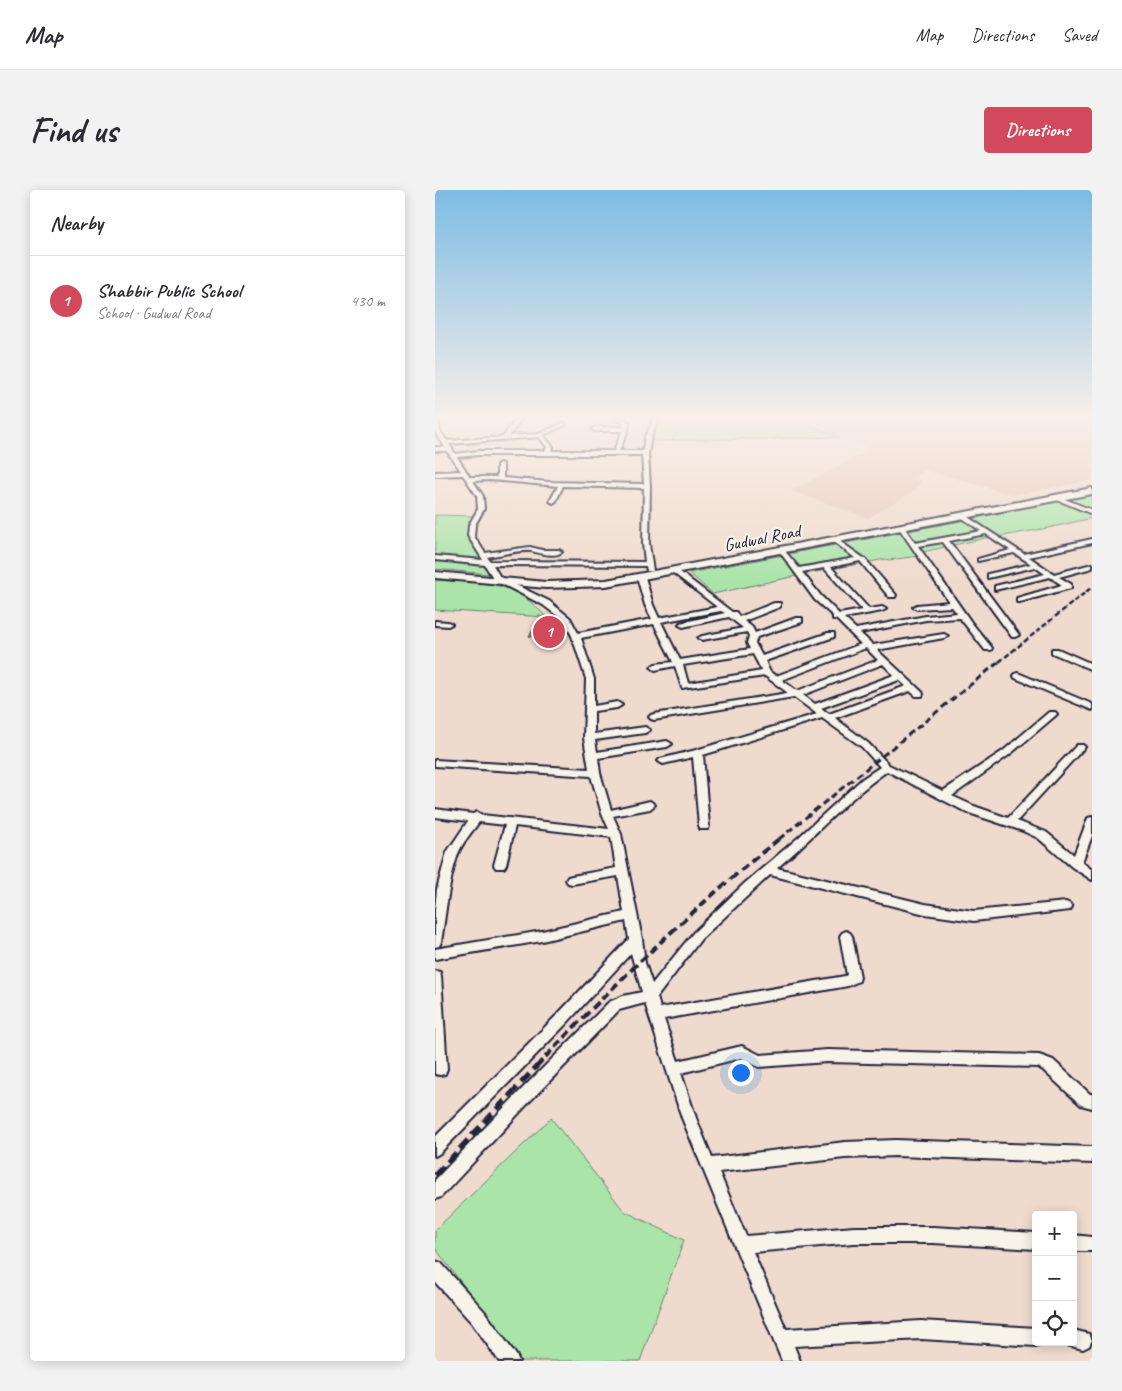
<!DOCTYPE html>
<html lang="en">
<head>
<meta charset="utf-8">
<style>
  body { margin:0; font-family:Caveat,sans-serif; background:#f2f2f3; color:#2b2b33 }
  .controls { position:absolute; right:15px; bottom:15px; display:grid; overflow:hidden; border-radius:5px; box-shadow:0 2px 12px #0003 }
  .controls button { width:45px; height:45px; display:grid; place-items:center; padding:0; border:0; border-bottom:1px solid #e1e1e2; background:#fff; color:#2b2b33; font:25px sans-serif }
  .you { position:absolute; left:305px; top:882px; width:18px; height:18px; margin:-12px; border:4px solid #fff; border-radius:50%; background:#1a73e8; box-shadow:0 0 0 8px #1a73e833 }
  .badge { display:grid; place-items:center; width:32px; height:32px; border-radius:50%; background:#d1495b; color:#fff; font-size:16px; font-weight:700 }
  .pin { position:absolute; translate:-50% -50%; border:2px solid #fff; box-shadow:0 1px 5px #0006 }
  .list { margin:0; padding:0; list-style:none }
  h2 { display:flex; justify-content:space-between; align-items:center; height:65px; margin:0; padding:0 20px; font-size:21px }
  h2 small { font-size:16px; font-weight:400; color:#7c7c81 }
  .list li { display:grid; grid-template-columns:32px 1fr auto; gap:15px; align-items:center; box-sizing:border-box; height:90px; padding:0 20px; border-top:1px solid #e1e1e2 }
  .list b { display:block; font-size:19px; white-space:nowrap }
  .list p { margin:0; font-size:16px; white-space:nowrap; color:#7c7c81 }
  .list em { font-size:16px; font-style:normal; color:#7c7c81 }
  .icon { flex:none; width:28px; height:28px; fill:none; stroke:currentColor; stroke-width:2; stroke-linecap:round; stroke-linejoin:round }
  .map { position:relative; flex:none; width:657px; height:1171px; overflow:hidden; border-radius:5px }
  header { display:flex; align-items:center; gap:30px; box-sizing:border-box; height:70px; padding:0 25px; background:#fff; border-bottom:1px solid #e1e1e2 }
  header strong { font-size:24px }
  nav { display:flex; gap:28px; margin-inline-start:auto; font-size:18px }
  .intro { display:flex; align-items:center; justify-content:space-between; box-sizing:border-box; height:120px; padding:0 30px }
  h1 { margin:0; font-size:35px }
  .button { padding:12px 22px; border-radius:5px; background:#d1495b; color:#fff; font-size:18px; font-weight:700 }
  main { display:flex; gap:30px; padding:0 30px }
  aside { flex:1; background:#fff; border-radius:5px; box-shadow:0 2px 12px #0003 }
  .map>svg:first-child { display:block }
</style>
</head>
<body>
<header>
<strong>Map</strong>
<nav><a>Map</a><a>Directions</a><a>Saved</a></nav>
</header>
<div class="intro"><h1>Find us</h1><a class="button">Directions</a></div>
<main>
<aside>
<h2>Nearby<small></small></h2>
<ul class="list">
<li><span class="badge">1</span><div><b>Shabbir Public School</b><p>School · Gudwal Road</p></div><em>430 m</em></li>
</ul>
</aside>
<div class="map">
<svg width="657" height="1171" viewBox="0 0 657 1171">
  <rect width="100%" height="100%" fill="#efdbce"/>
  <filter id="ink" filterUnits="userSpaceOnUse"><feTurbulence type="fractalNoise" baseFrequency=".02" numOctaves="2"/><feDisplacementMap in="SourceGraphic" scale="10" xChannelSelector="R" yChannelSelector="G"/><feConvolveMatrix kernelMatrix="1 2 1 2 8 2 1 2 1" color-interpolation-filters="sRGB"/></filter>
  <g filter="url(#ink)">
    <path fill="#e9cabc" d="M378,228h279v62l-77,15 -91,-25 -12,9 9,2 -1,3 -9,9 -43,25 -77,-27 81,-42 -59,-22z"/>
    <g fill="#aae4a9" stroke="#668372">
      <path d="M228,228h150l1,9 26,10 -189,4z"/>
      <path d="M657,304v24l-44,10 -51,9 -27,-18z"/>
      <path d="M0,325l40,1 -4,21 23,35 -4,2 -55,-5z"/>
      <path d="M531,330l24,17 -72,16v3l-29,4 -3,-1 -81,15 -92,20 -24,-21z"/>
      <path d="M0,390c48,4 77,-2 111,37l-111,-7z"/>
      <path d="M116,928l73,93 60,29 -44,121h-119l-86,-113v-18z"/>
    </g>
    <path fill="#dba492" stroke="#22223b" d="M106,430l20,1 6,9 -4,6h-34z"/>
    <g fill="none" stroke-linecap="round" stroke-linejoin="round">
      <defs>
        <g id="minor">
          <path d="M0,228l3,1 2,12 7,10 56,-4 14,-19h5l-13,18 30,-2 23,-11h4v2l-23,10 10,12 -2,4h63l8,-20h-27l-3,-2 3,-2h28v-4l-9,-5h7l8,4 -1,8 -9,21h24l2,-14 9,-19h5l-8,19 -3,16 2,33 -1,58 4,27h-6l-1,-5 -153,-1 7,12 49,24 21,17 8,15 74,-14 -7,-14 -8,-28 4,-2 4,2 8,28 6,13 58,-11 -45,-35v-4h3l57,44h4l3,5 35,-14h6v4l-36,14 8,6 3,6 41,-15h6v4l-45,15 -2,6 7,13 66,-23h6v4l-69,24 5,11 6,4 85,-32 -25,-25h-3v-3l-18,-16 -35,-48v-2h4l15,18 56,-10 -22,-17 -1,-1 3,-2 30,21 31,36 -1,2h-6l-29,-36 -29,6 38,42 13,-2 4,2 -4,2 -38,7 12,11 70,-13 31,-3 -5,-6 -35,2 -4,-2 4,-2 32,-3 -50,-74 1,-1h4l11,16 66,-12 -20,-14 -1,-1 3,-2 61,40 68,-15v4l-63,14 25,17 38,-10v4l-33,9 12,7v4l-51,14h-3v-4l45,-13 -12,-8 -55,13v-4l50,-12 -10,-7 -47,11v-4l43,-10 -17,-11 -36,8v-2l32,-9 -24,-16 -37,7 70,94 -4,2h-3l-69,-95 -25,4 53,76 21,26 -1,2h-6l-25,-32 -34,2 -66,13 13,12 71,-11 4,2 -4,2 -67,12 45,42 1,2 -1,2h-6l-6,-5 -75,27 33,25 21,22 54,26 60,-40 46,-39h6l2,2 -2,2 -46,39 -57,41 22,10 34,12 69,-73h6l2,2 -2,2 -66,72 29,11 28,23 13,-34 1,-3 4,-1v19l-10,26 10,8v10l-20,-13 -34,-29 -15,-7 -57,-19 -79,-41c-40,28 -73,66 -110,97l148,36 49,7 92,-9 4,2 2,3 -2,3 -96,11 -49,-7 -155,-39 -69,64 -44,58 3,11 185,-32 2,-1 -7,-39 2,-3 4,-2 4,2 2,3 8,41 -1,4 -11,5 -184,33 14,42 64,-15 18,9 67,-5 212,5 14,5 37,34h2v14l-11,-3 -38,-35 -5,-3 -211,-5 -68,5 -18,-9 -60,15 15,45 16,40 133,-16 51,-2 196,7v16l-196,-7 -51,2 -126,14 27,64 108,-9h79l103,6v16l-103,-6h-79l-101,9 33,77 135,-8 115,7v14l6,1 -6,3 -115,-7 -127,7 6,15h-18l-100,-243 -37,-115 -26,7 -86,88 -92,99 -6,2v-19l88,-92 86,-86 14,-6 19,-4 -11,-39 -64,70 -127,130 -5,3v-19l122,-122 72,-76 -3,-18 -84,20 -107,18v-10l107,-18 82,-19 -6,-36 -46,8 -4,-1 -2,-3 2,-3 4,-1 44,-8 -5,-31 -96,-11 -9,39 -2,3h-8l-2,-3 11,-40 -26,-3c-7,10 -17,21 -21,32 -10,28 -12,59 -17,88l-2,4 -4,1v-37l2,-21 10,-37 21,-31 -33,-4v-8l38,5 4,-2 5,3 127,14 -7,-15 -11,-38 -156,-10v-6l154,9 -5,-31 2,-59 -14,-43 -8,-15 -21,-16 -45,-23h-5v-4l-8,-13 -50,-5v-4l48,4 -15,-24 1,-11 9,-16 -1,-13 -14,-21 -28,1v-4l26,-1 -14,-20h-12v-4h10l-10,-15zM104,247l8,10 -2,4h-66l-24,3 -6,-10zM44,265h163l2,29 -95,-2 -46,-4v-13l-3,-2 -3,2v12h-27l-13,-20zM55,290l68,6 -8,15 3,2 3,-2 7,-15 81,2 -1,56 2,18 -155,-1 -3,-4c14,-2 31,-7 44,-6 10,2 23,7 31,1l-3,-2h-17l-12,-3 -45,6 -11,-17 1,-11 9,-16 -1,-13 -10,-15zM389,378l38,42 -23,4 -18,-18 -19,-24zM286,421l4,2 -45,10 -1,2 4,2 46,-10 14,11 -41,8 -4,2 4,2 45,-8 2,4 -2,7 3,6 -70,11 -19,-38zM219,434l19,38 -18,2 -4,3 4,3 20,-4 7,22 83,-12 23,17 -134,21 -3,1 -2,2 2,2 3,1 140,-23 23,17 -121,36 -36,9 -2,2 5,3 30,-7 6,69 1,3h8l1,-3 -6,-71 119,-37 40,29 18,20 -18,12 -63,58 -54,46 -52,50 -41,51 -7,-21 -3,-24 -21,-105 -8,-18 37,-7 5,-4 -5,-4 -39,9 -11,-37 -2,-15 69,-11 5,-3 -5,-3 -70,11 -2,-12 50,-7 5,-3 -5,-3 -51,7v-23l23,-3 5,-3 -5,-3 -23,4v-27l-13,-41zM431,458l12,12 -81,31 -15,-11zM318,464l9,17 -74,12 -5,-18zM448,474l11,11 -79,29 -12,-9zM464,490l7,6 -77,28 -8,-6z"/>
          <path d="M622,306l35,14v4l-37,-15v-2z"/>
          <path d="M0,431l13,1 4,2 -4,2 -13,-1z"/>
          <path d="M617,459h6l34,15v6l-40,-17z"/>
          <path d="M583,483l74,31v6l-77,-32 -1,-2 1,-2z"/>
          <path d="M0,781l5,1 1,4 6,93 -2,5 -5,1 -5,-1z"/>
          <path d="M638,1045l19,2v14h-19z"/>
          <path d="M0,1071l6,2 43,48 32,44 3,6h-20l-27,-38 -37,-41z"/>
          <path d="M638,1140l16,4 3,6 -3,6 -6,3 -16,-4 -2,-3h8z"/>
        </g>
        <path id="major" d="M657,298v6l-486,92 -60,2 -111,-10v-6l111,10 60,-2z"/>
      </defs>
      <use href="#minor" stroke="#22223b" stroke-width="4"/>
      <use href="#major" stroke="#22223b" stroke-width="4"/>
      <use href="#minor" fill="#f7f3e8" fill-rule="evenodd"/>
      <use href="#major" fill="#f7f3e8" fill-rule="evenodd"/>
      <path stroke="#22223b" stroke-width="2.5" stroke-dasharray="5.5 2.5" stroke-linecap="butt" d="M564,472l93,-75"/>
      <path stroke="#22223b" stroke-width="3" stroke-dasharray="7 4" stroke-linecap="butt" d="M344,649l221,-178"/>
      <path stroke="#22223b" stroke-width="4" stroke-dasharray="9 4.5" stroke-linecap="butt" d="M101,877c76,-81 157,-159 244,-229"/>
      <path stroke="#22223b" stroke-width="5" stroke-dasharray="12 6" stroke-linecap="butt" d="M0,985l102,-109"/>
    </g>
  </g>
  <linearGradient id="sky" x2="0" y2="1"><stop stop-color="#7dbce4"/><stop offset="0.58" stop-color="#f8efe9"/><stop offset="1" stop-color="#f8efe9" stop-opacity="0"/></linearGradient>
  <rect width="657" height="392" fill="url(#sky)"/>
  <g text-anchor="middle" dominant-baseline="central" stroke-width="4.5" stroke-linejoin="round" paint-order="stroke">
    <g font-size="18" fill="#22223b" stroke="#f7f3e8">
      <text transform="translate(327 348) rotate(-11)">Gudwal Road</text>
    </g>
  </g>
</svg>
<div class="controls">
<button>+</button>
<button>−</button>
<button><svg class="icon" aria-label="locate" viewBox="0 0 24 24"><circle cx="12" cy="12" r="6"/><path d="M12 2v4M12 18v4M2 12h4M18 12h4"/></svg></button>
</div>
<div class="you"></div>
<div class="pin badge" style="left:114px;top:442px">1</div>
</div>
</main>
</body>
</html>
